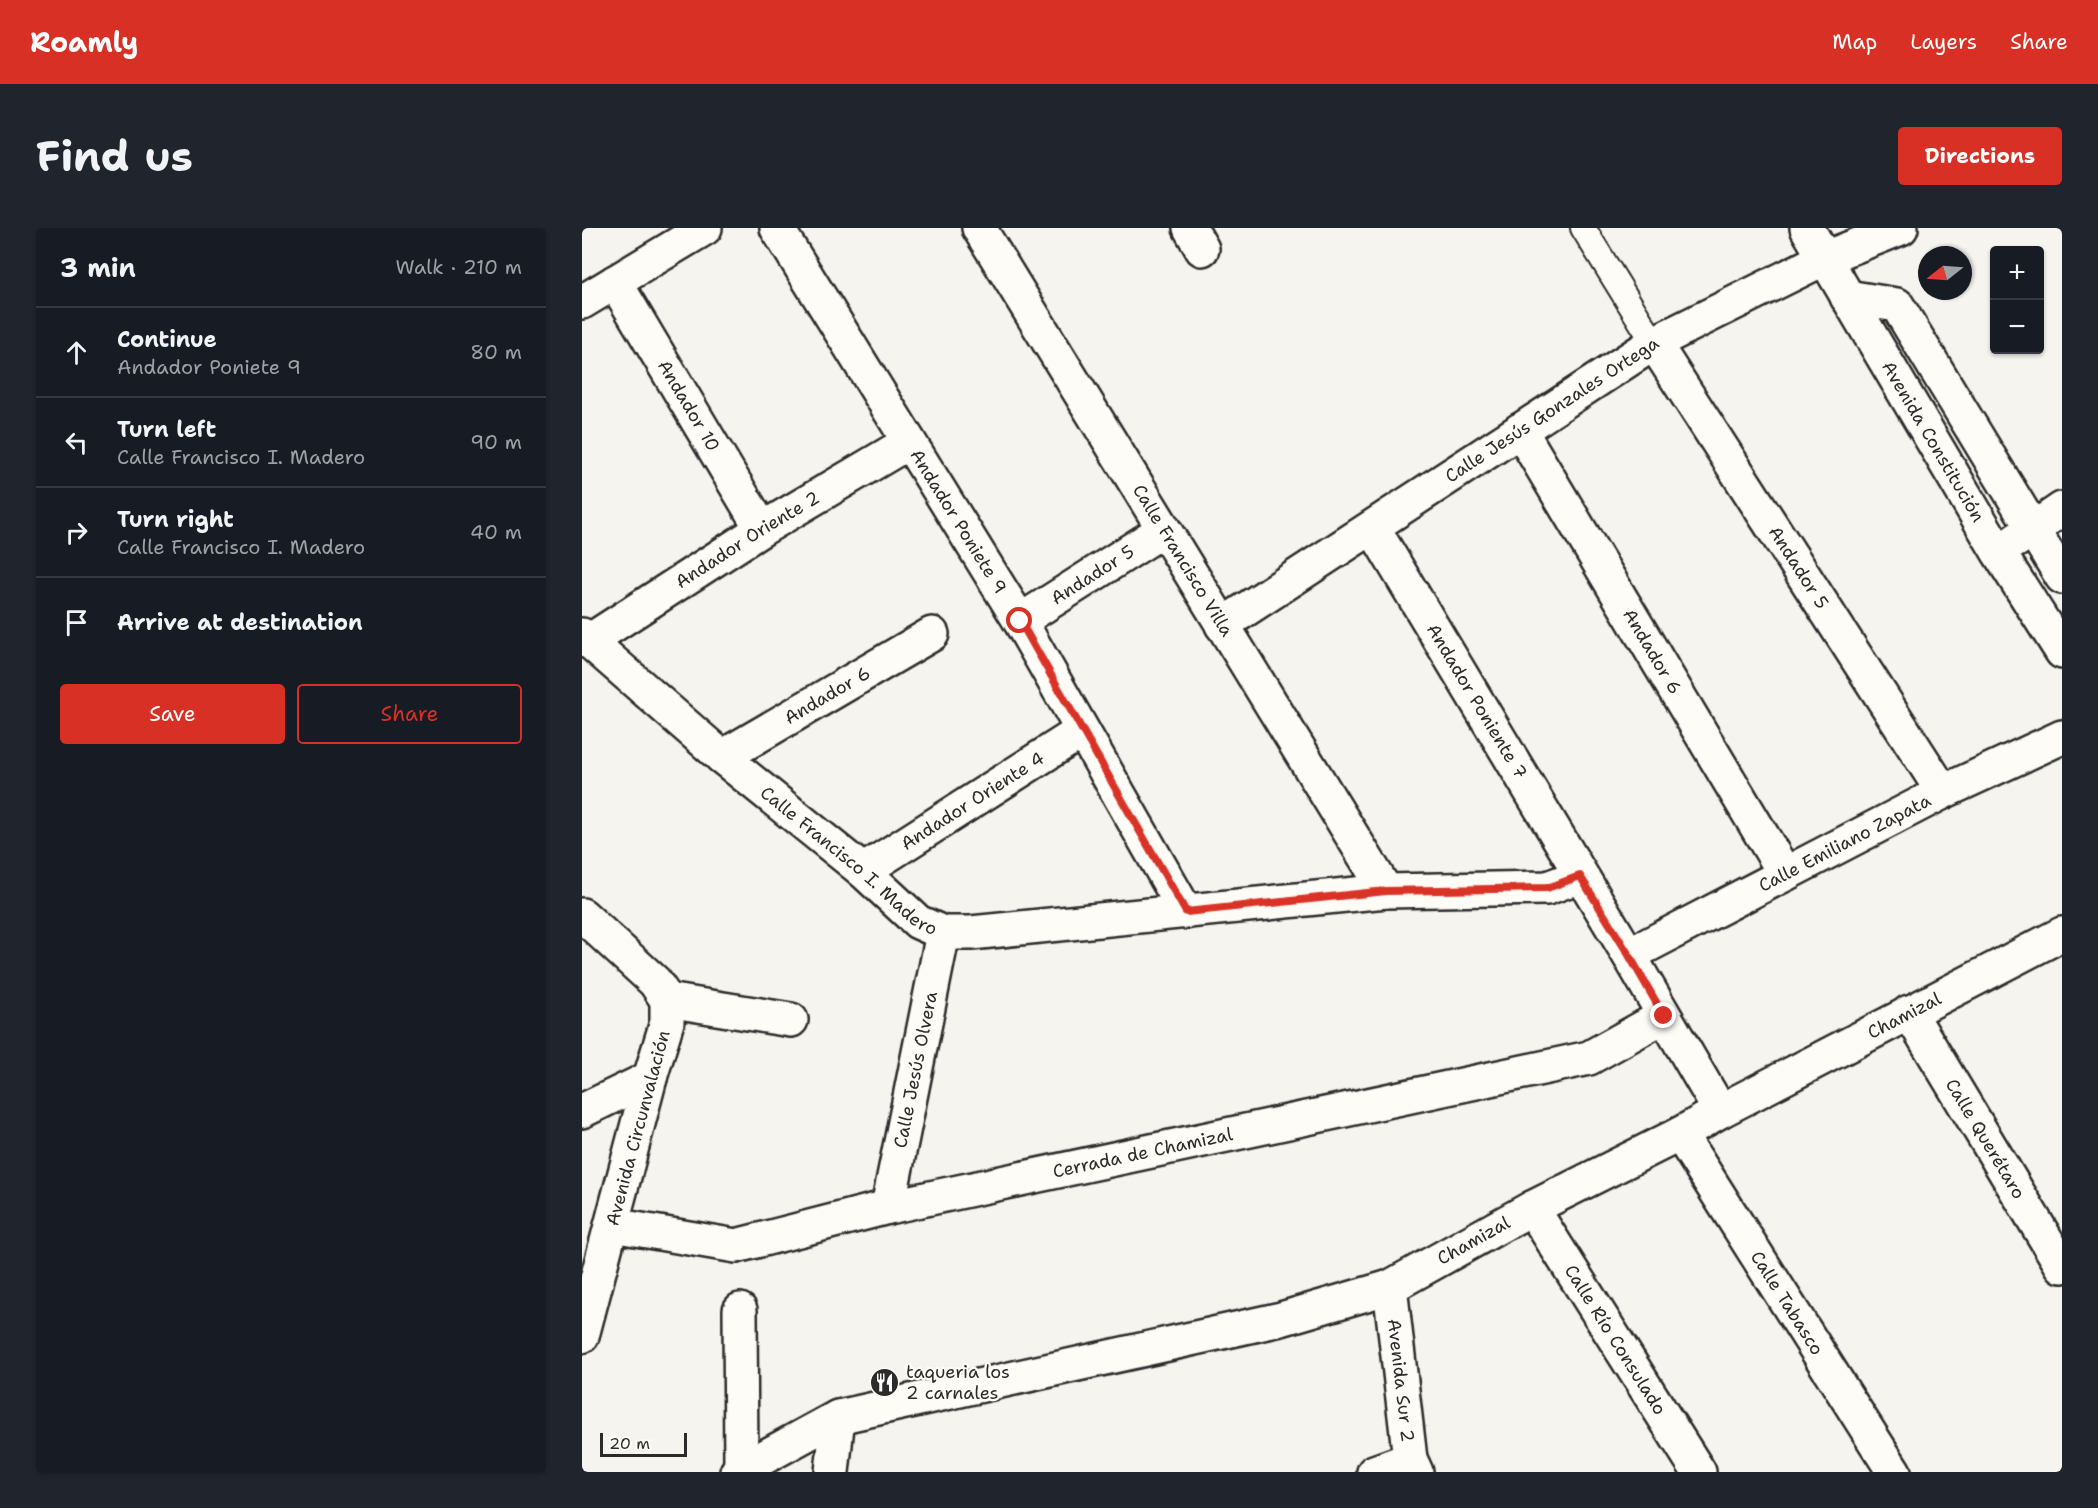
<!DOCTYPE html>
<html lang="en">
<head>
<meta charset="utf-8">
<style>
  body { margin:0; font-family:"Shantell Sans",sans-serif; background:#20242c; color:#f1f3f6 }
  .controls { position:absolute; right:18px; top:18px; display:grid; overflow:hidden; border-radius:6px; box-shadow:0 2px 4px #0004 }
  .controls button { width:54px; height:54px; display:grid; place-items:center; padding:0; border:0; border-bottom:2px solid #363941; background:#171b24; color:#f1f3f6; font:30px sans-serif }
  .compass { position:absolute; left:1336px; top:18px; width:54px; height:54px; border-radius:50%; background:#171b24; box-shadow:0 2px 4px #0004; rotate:253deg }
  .scale { position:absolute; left:18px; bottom:15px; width:87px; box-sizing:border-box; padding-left:6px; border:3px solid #2b2b2b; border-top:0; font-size:16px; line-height:21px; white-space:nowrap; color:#2b2b2b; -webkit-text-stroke:4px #fdfcf7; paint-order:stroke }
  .stop { position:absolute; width:18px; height:18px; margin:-14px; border:4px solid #d93025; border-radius:50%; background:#fff }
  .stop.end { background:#d93025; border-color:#fff; box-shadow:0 2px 6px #0008 }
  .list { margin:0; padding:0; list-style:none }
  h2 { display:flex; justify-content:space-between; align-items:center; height:78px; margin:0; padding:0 24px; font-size:26px }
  h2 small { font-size:20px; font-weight:400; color:#9ea1a6 }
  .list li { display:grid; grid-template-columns:39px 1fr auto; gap:18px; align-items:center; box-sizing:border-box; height:90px; padding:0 24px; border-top:2px solid #363941 }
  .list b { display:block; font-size:22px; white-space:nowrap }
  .list p { margin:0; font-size:20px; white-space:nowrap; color:#9ea1a6 }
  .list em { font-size:20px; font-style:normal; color:#9ea1a6 }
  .actions { display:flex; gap:12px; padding:18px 24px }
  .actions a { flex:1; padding:14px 0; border:2px solid #d93025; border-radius:6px; text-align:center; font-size:21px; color:#d93025 }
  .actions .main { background:#d93025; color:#fff }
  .icon { flex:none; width:33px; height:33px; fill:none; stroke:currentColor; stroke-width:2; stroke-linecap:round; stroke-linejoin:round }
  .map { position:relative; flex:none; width:1480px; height:1244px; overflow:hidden; border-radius:6px }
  header { display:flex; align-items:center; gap:36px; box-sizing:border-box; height:84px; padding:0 30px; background:#d93025; color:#fff }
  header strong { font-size:28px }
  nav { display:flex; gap:33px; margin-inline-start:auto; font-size:21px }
  .intro { display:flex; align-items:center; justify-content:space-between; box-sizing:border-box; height:144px; padding:0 36px }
  h1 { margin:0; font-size:42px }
  .button { padding:15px 27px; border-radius:6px; background:#d93025; color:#fff; font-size:21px; font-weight:700 }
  main { display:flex; gap:36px; padding:0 36px }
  aside { flex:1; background:#171b24; border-radius:6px; box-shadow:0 2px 4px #0004 }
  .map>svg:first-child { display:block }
</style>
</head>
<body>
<header>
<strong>Roamly</strong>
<nav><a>Map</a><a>Layers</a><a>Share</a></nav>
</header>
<div class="intro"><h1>Find us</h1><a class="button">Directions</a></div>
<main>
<aside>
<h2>3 min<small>Walk · 210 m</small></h2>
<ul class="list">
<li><svg class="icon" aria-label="ahead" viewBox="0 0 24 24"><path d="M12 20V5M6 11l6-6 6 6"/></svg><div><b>Continue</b><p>Andador Poniete 9</p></div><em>80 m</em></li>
<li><svg class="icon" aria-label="left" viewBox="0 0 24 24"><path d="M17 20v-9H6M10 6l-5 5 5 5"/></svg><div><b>Turn left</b><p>Calle Francisco I. Madero</p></div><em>90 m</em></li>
<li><svg class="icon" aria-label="right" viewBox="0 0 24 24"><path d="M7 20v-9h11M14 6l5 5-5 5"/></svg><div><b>Turn right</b><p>Calle Francisco I. Madero</p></div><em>40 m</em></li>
<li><svg class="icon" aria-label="arrive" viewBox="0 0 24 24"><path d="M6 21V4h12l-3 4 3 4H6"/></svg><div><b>Arrive at destination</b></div></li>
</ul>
<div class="actions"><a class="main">Save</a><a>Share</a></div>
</aside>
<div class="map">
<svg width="1480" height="1244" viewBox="0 0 1480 1244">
  <rect width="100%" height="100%" fill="#f5f4ef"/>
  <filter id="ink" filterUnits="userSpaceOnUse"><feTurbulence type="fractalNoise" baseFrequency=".0167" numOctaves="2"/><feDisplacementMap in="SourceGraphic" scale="12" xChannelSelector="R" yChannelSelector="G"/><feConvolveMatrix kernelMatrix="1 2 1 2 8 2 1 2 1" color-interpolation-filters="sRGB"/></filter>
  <g filter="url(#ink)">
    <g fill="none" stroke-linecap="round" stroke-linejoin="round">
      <defs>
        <path id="pedestrian" d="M1001,0l71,115"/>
        <g id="minor">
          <path id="s1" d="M195,0l243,393 166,291"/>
          <path id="s2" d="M397,0l407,663"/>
          <path d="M608,0l12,21"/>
          <path id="s3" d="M1225,0l192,325 63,99"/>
          <path id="s4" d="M33,54l147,247"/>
          <path d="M1265,69l50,8 165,272"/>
          <path id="s5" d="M1072,115l289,449"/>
          <path id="s6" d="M938,202l265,444"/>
          <path id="s7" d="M791,300l256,427 91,156"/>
          <path d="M1433,313l47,-32"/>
          <path id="s8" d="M438,393l143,-91"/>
          <path id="s9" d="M640,397l432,-282 171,-85 76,-30"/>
          <path id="s10" d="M0,407l140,122 141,114 55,51 25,11h28l415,-42 161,-3 33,-12"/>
          <path id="s11" d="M7,413l173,-112 147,-87"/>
          <path id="s12" d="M140,529l210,-123"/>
          <path id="s13" d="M281,643l219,-140"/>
          <path d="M0,687l73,67 12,18v22l-17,56 -68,258"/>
          <path id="s14" d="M1047,727l314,-163 119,-55"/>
          <path d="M85,772l124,20"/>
          <path id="s15" d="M1327,784l153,254"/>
          <path d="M0,883l68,-33"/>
          <path id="s16" d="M1098,906l214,338"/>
          <path id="s17" d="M306,979l55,-274"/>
          <path id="s18" d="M950,980l167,264"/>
          <path id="s19" d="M30,997l124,21 152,-39 701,-149 75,-42"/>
          <path id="s20" d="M808,1059l20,172 6,13"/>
          <path d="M158,1082l1,160"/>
          <path d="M250,1244l6,-55"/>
          <path d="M792,1244l36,-13"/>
        </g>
        <g id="tertiary">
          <path d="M0,74l123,-74"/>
          <path id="s21" d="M155,1244l101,-55 443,-98 109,-32 142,-79 148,-74 40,-23 342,-177"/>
        </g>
      </defs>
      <use href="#pedestrian" stroke="#2b2b2b" stroke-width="28"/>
      <use href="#minor" stroke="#2b2b2b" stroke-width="38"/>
      <use href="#tertiary" stroke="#2b2b2b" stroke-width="38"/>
      <use href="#pedestrian" stroke="#fdfcf7" stroke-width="24"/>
      <use href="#minor" stroke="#fdfcf7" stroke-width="33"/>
      <use href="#tertiary" stroke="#fdfcf7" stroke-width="33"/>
    </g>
  </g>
  <g fill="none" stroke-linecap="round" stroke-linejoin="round" filter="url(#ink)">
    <path stroke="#d93025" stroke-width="8" d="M438,393l166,291 200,-21 161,-3 33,-12 49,79 35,61"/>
  </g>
  <defs>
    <symbol id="restaurant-disc" viewBox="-11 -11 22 22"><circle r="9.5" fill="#2b2b2b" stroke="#fdfcf7"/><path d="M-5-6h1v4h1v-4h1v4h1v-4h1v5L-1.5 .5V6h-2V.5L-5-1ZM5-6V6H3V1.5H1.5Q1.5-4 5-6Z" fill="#fff"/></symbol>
  </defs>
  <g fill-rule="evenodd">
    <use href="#restaurant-disc" x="286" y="1138" width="33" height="33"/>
  </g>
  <g text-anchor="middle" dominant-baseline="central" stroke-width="4.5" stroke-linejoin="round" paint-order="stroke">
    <g font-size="18" fill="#2b2b2b" stroke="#fdfcf7">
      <text stroke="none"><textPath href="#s4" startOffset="144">Andador 10</textPath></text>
      <text stroke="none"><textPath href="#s9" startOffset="394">Calle Jesús Gonzales Ortega</textPath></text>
      <text stroke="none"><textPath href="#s3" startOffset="248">Avenida Constitución</textPath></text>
      <text stroke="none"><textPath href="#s1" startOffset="345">Andador Poniete 9</textPath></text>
      <text stroke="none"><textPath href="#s11" startOffset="188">Andador Oriente 2</textPath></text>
      <text stroke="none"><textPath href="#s2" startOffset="390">Calle Francisco Villa</textPath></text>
      <text stroke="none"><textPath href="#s5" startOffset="267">Andador 5</textPath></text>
      <text stroke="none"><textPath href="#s8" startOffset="86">Andador 5</textPath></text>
      <text stroke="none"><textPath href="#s6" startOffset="258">Andador 6</textPath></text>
      <text stroke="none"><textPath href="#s12" startOffset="122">Andador 6</textPath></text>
      <text stroke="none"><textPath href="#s7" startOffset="202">Andador Poniente 7</textPath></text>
      <text stroke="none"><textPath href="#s13" startOffset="130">Andador Oriente 4</textPath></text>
      <text stroke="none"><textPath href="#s14" startOffset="243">Calle Emiliano Zapata</textPath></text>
      <text stroke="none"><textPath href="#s10" startOffset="350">Calle Francisco I. Madero</textPath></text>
      <text stroke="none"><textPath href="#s21" startOffset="1264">Chamizal</textPath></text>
      <text stroke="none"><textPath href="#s17" startOffset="140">Calle Jesús Olvera</textPath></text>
      <text transform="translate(56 900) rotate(-75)">Avenida Circunvalación</text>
      <text stroke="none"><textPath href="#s15" startOffset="148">Calle Querétaro</textPath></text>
      <text stroke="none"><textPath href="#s19" startOffset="543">Cerrada de Chamizal</textPath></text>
      <text stroke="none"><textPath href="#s21" startOffset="778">Chamizal</textPath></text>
      <text stroke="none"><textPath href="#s16" startOffset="200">Calle Tabasco</textPath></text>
      <text stroke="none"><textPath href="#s18" startOffset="156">Calle Río Consulado</textPath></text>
      <text stroke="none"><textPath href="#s20" startOffset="94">Avenida Sur 2</textPath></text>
    </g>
    <g font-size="18" fill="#2b2b2b" stroke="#fdfcf7" text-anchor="start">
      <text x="324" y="1144">taqueria los<tspan x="324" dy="21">2 carnales</tspan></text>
    </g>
  </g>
</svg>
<div class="controls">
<button>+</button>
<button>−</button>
</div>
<svg class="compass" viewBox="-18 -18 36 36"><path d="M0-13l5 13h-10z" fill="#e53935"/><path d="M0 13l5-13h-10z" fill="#9ea1a6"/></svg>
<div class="scale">20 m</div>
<div class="stop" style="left:438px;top:393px"></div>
<div class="stop end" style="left:1082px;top:788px"></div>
</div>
</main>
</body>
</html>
